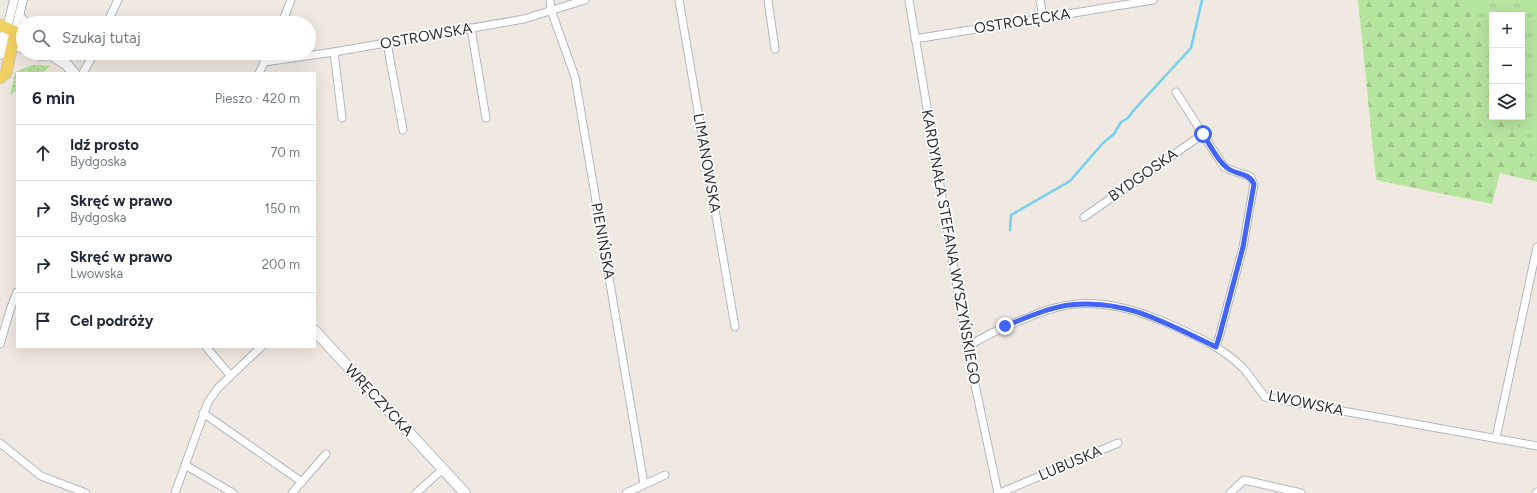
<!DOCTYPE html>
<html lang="pl">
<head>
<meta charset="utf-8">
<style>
  body { margin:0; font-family:Figtree,sans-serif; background:#f6f6f7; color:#1f2937 }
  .controls { position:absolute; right:12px; top:12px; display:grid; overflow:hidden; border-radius:0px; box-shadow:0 4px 16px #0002 }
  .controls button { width:36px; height:36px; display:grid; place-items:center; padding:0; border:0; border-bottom:1px solid #e0e1e3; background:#fff; color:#1f2937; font:20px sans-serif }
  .stop { position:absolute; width:12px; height:12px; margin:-9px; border:3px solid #4264fb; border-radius:50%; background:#fff }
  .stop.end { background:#4264fb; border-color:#fff; box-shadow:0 1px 4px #0008 }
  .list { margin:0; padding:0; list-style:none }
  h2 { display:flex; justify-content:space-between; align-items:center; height:52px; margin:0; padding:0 16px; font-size:17px }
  h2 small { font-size:13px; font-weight:400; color:#747a83 }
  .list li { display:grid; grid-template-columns:26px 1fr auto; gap:12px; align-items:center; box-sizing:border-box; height:56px; padding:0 16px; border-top:1px solid #e0e1e3 }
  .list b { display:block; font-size:15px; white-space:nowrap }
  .list p { margin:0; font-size:13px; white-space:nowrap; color:#747a83 }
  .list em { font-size:13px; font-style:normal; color:#747a83 }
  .icon { flex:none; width:22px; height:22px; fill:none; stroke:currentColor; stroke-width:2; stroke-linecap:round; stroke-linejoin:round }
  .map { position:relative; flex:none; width:1537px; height:493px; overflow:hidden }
  .search { position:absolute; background:#fff; box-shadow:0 4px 16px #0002; left:16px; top:16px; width:300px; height:44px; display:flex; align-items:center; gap:10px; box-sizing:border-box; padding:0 14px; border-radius:22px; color:#747a83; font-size:15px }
  .panel { position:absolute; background:#fff; box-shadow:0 4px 16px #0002; left:16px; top:72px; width:300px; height:276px; border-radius:0px }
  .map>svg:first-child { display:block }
</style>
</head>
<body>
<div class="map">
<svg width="1537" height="493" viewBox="0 0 1537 493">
  <defs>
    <pattern id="grass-dots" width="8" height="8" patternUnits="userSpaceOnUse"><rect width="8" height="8" fill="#b6e59e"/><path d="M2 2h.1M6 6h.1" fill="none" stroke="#9dc588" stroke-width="1.8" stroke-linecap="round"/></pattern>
    <pattern id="forest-firs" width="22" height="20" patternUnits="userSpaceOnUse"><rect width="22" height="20" fill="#b6e59e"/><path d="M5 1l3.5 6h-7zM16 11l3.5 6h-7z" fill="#9dc588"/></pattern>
    <pattern id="park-tufts" width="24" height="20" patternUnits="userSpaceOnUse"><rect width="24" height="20" fill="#b6e59e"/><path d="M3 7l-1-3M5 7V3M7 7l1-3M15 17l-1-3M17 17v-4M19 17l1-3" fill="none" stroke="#9dc588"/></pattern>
  </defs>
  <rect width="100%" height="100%" fill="#efe9e1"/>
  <path fill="url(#grass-dots)" d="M33,65l17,1 -8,7h-25v17l-7,5 -1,5 6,-28z"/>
  <path fill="url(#forest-firs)" fill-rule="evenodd" d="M1358,0h179v182l-37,-9 -8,31 -116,-24zM1492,15h30v102h-30z"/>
  <path fill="url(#park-tufts)" d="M1471,0h66v175l-22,-58h7v-102h-30v40z"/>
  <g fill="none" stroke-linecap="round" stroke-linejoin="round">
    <path stroke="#75cff0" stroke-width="2.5" d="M1010,230l1,-15 59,-34 33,-38 11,-9 7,-12 7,-4 5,-7 58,-63 11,-48"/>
    <defs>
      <g id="minor">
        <path d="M550,0l1,10 24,67 69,407"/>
        <path d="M679,0l56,327"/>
        <path d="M768,0l7,49"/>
        <path d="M909,0l58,347 31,146"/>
        <path d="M1040,0l3,18"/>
        <path d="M107,23l11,-23"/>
        <path d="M282,23l9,-23"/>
        <path d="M471,28l15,90"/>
        <path d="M915,39l238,-39"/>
        <path d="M387,43l16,87"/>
        <path d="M334,52l8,66"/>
        <path d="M264,62l70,-10 190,-33 61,-19"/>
        <path d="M83,73l11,-20"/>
        <path d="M259,73l10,-20"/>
        <path d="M1176,92l48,75c6,4 24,8 27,10 0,1 2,6 3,7l-11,63 -23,87 -4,13"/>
        <path d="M1084,217l119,-83"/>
        <path d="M0,344l11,-37 6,-15"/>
        <path d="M206,347l24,28"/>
        <path d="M967,347c19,-12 38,-21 60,-29 9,-4 19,-8 28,-10 41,-12 84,2 121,19 24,11 48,22 67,41 8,9 15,20 22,29l272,49"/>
        <path d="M203,413l99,69"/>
        <path d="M1496,438l41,-191"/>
        <path d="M0,443l41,33 45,17"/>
        <path d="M185,465l48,28"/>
        <path d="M175,493l33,-91 10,-14 43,-41"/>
        <path d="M292,493l34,-39"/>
        <path d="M416,493l27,-24"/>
        <path d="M626,493l39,-18"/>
        <path d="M1000,493l118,-50"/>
        <path d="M1230,493l14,-13 57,13"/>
        <path d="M1536,493l1,-1"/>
      </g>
      <g id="tertiary">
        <path d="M19,16l8,7"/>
        <path d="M7,28l7,-28"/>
        <path d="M15,32l8,-32"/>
      </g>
      <g id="secondary">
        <path d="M6,41l17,7"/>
        <path d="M36,53l4,2 9,-1"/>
        <path d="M48,53l18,11 8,9"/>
        <path d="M0,54l7,-26"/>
        <path d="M315,331l150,162"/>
      </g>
      <path id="primary" d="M0,25l15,7 -9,41 -6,5"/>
    </defs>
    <use href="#minor" stroke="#b4b7c1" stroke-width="9"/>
    <use href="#tertiary" stroke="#b4b7c1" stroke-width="10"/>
    <use href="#secondary" stroke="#b4b7c1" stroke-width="12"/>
    <use href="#primary" stroke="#c9c9c9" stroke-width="13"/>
    <use href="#minor" stroke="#fff" stroke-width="7"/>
    <use href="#tertiary" stroke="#fff" stroke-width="8"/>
    <use href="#secondary" stroke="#fff" stroke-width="10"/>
    <use href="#primary" stroke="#f2d163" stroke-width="11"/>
  </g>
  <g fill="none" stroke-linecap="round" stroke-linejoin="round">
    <path stroke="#4264fb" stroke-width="5" d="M1005,326c21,-8 42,-18 64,-21 56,-7 98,19 147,42l4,-13 23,-87 11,-63c-6,-13 -18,-8 -28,-17 -9,-7 -17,-24 -23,-33"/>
  </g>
  <g text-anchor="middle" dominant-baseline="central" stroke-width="3.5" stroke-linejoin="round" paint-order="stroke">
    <g font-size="15" fill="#2e2e2e" stroke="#fff">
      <text transform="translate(1022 21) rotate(-9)">OSTROŁĘCKA</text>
      <text transform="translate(426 36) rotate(-10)">OSTROWSKA</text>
      <text transform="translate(707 163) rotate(80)">LIMANOWSKA</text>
      <text transform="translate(1143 175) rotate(-35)">BYDGOSKA</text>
      <text transform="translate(603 241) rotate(80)">PIENIŃSKA</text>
      <text transform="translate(951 247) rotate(80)">KARDYNAŁA STEFANA WYSZYŃSKIEGO</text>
      <text transform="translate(379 400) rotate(47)">WRĘCZYCKA</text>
      <text transform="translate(1306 403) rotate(12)">LWOWSKA</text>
      <text transform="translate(1070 463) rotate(-23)">LUBUSKA</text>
    </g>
  </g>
</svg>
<div class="controls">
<button>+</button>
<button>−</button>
<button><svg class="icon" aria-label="layers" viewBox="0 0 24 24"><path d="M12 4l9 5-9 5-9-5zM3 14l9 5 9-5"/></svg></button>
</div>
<div class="stop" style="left:1203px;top:134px"></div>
<div class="stop end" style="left:1005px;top:326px"></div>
<div class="search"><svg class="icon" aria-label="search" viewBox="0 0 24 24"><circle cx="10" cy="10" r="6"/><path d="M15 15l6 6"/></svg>Szukaj tutaj</div>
<section class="panel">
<h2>6 min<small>Pieszo · 420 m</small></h2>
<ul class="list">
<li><svg class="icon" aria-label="ahead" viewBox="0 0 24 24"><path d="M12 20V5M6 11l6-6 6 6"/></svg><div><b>Idź prosto</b><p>Bydgoska</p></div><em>70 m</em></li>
<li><svg class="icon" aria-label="right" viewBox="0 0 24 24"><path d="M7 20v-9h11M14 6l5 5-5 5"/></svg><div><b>Skręć w prawo</b><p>Bydgoska</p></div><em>150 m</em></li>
<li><svg class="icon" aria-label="right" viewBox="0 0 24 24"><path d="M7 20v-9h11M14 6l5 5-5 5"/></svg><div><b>Skręć w prawo</b><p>Lwowska</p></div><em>200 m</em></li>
<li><svg class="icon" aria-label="arrive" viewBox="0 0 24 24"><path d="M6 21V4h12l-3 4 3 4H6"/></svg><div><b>Cel podróży</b></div></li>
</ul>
</section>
</div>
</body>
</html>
